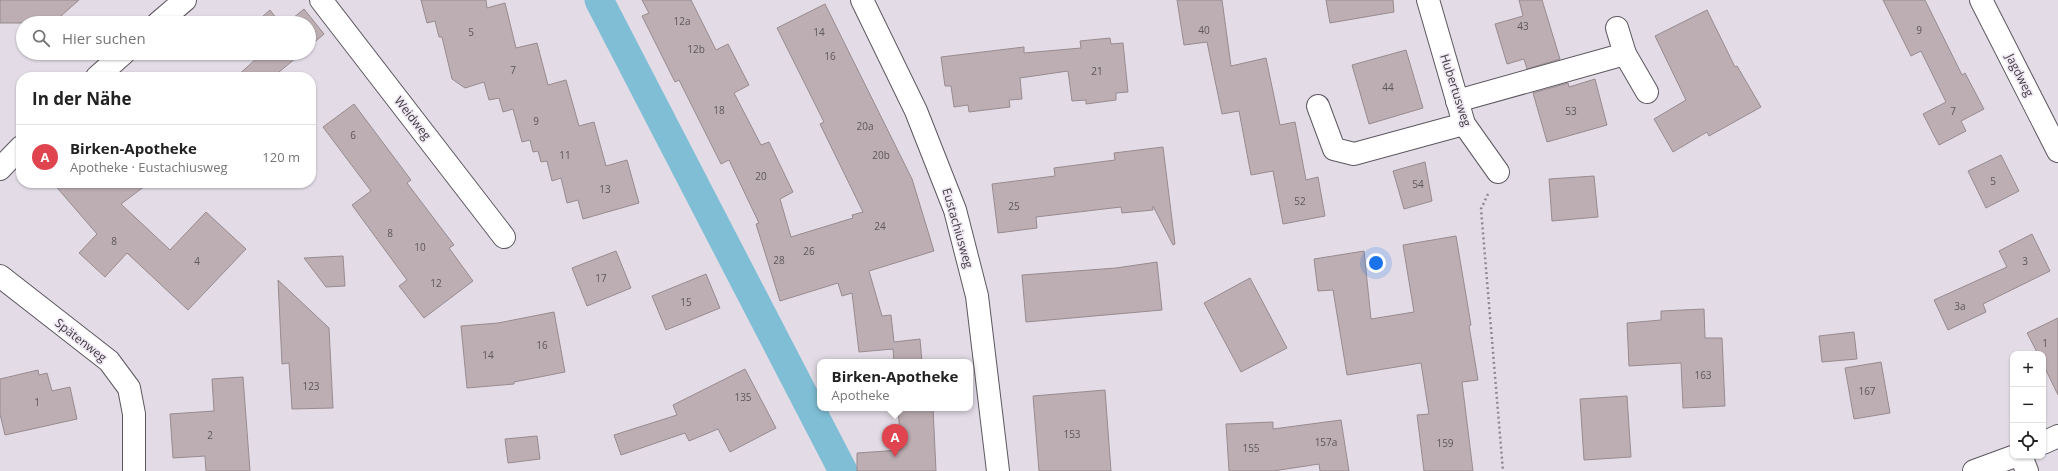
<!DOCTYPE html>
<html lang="de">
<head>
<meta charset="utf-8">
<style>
  body { margin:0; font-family:"Open Sans",sans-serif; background:#f6f6f6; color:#222 }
  .controls { position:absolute; right:12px; bottom:12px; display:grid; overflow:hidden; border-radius:8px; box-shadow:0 1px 3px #0004 }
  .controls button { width:36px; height:36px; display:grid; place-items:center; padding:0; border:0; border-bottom:1px solid #e0e0e0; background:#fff; color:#222; font:20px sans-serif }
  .you { position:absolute; left:1376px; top:263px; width:14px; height:14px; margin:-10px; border:3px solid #fff; border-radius:50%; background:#1a73e8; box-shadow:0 0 0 6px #1a73e833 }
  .badge { display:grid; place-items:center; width:26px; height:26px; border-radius:50%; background:#7c3aed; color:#fff; font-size:13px; font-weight:700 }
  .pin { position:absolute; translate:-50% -33px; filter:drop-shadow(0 1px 2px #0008) }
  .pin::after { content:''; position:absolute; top:21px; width:14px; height:12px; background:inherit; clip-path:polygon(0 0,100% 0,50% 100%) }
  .popup { position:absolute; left:817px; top:359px; width:156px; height:52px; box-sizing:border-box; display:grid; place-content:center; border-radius:8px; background:#fff; filter:drop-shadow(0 1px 3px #0005); font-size:13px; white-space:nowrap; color:#767676 }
  .popup b { font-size:15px; color:#222 }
  .popup::after { content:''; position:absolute; left:50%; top:100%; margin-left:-8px; border:8px solid transparent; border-top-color:#fff }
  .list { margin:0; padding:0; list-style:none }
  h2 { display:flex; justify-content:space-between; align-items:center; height:52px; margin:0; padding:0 16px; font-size:17px }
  h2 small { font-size:13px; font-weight:400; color:#767676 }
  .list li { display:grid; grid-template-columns:26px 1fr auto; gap:12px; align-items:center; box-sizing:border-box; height:64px; padding:0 16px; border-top:1px solid #e0e0e0 }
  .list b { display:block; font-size:15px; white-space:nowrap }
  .list p { margin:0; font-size:13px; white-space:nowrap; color:#767676 }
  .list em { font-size:13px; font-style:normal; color:#767676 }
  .icon { flex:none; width:22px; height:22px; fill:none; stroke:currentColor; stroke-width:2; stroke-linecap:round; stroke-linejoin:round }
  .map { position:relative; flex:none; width:2058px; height:471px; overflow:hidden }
  .search { position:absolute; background:#fff; box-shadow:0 1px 3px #0004; left:16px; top:16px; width:300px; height:44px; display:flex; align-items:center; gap:10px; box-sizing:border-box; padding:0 14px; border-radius:22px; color:#767676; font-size:15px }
  .panel { position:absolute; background:#fff; box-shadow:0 1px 3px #0004; left:16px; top:72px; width:300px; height:116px; border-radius:16px }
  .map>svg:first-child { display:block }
</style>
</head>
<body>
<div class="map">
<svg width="2058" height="471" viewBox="0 0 2058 471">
  <rect width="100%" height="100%" fill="#e3dce7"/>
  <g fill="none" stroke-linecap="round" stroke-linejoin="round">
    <path stroke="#7fbed5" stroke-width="29" d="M599,0l244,471"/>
  </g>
  <g fill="#bcaeb2" stroke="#988b8f">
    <path d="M0,0h79l-26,23h-53z"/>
    <path d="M421,0h65l1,8 18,-5 11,45 21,-5 11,42 18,-5 13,46 15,-4 12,44 21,-6 12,43 -56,16 -5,-19 -11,3 -6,-25 -9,3 -5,-20 -6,1 -3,-11 -5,1 -3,-12 -8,2 -9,-33 -10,3 -4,-14 -10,2 -5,-18 -19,6 -13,-9 -10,-42h-3l-4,-16 -8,2z"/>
    <path d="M642,0h49l25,50 12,-6 21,41 -15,8 27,52 8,-3 24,50 -13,7 11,38 62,-19 -1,-3 11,-3 -43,-88 4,-2 -47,-94 48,-24 87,175 22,72 -65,20 13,45 9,-1 3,27 26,-3 2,23h-28l-1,-13 -34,3 -7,-59 -10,3 -4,-13 -58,18 -24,-77 3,-1 -30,-63 -8,4 -42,-84 -4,2 -33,-66 7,-3z"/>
    <path d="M1177,0h45l9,66 35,-8 14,67 15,-3 11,58 12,-3 7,39 -42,8 -10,-53 -22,4 -12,-64 -17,3 -15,-72 -23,3z"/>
    <path d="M1326,0h67l1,12 -64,11z"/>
    <path d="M1519,0h23l18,59 -33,10 -3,-10 -17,5 -12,-40 28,-8z"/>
    <path d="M1883,0h42l37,75 3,-2 19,36 -23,12 5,10 -27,14 -16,-31 23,-12 -25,-51 -10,5z"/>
    <path d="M304,9l20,25 -15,13v-24h-22z"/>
    <path d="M270,10l10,13h-25z"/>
    <path d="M1707,10l28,57 2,-1 24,41 -52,29 -2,-4 -34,20 -19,-33 32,-19 -31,-64z"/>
    <path d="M1110,38l1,6 12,-1 5,49 -12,1v7l-30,4v-4l-14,1 -4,-30 -48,7 2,21 -13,1 1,7 -41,5 -1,-7 -14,2 -3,-21h-6l-4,-29 83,-10v6l57,-5 -1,-7z"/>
    <path d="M1406,50l17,58 -54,16 -17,-59z"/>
    <path d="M250,53h52l-29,24h-37l20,-18z"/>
    <path d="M1595,79l12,46 -60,17 -14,-49 35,-10 1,4z"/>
    <path d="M354,104l57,76 -4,3 47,62 -5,3 24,33 -49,37 -25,-32 8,-6 -55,-75 19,-14 -48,-64z"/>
    <path d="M1163,147l12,97 -2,1 -20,-39v4l-31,3 -1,-6 -85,10 1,11 -39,5 -6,-49 63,-8 -1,-8 61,-8 -1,-7z"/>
    <path d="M2001,155l18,36 -33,17 -18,-37z"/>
    <path d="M1425,162l7,39 -28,8 -11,-38z"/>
    <path d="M1594,176l4,41 -46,4 -3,-42z"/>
    <path d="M53,183h96l-28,21 49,46 36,-38 40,37 -58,61 -61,-57 -22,24 -26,-24 18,-19z"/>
    <path d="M2032,234l18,37 -67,33 3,8 -38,18 -14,-30 73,-33 -8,-16z"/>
    <path d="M1456,236l15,89 -2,1 9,54 -16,2 11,89h-49l-7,-56 12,-1 -8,-51 -74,12 -14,-85 -15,1 -4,-32 50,-8 7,68 43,-7 -11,-67z"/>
    <path d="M616,251l15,37 -44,18 -15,-38z"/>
    <path d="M343,256l2,30 -19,1 -22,-29z"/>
    <path d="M1157,262l5,48 -136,12 -4,-47 94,-7z"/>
    <path d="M706,274l14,34 -54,22 -14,-34z"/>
    <path d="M1250,278l37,70 -46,24 -37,-69z"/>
    <path d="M278,280l51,48 4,80 -41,1 -3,-46 -7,1z"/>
    <path d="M1704,309l1,29h17l3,68 -42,2 -2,-45 -52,3 -2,-43 34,-3v-9z"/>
    <path d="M554,312l11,60 -51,10v2l-47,4 -6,-62 37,-3z"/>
    <path d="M2058,318v77l-15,-31v-10h-5l-11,-21z"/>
    <path d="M1854,332l3,27 -35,3 -3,-26z"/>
    <path d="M1881,362l9,51 -36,6 -9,-51z"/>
    <path d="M745,369l31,59 -46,24 -12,-23 -29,12 -4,-8 -64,22 -7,-20 63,-20 -4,-10z"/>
    <path d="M38,370l1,5 8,-2 5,18 18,-4 7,32 -72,16 -5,-21v-35z"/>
    <path d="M243,377l7,94h-44l-1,-15 -32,2 -3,-44 44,-3 -2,-32z"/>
    <path d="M1105,390l6,81h-72l-6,-75z"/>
    <path d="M1627,396l4,61 -47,3 -4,-61z"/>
    <path d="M898,408h35l3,63h-79v-18l44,-3z"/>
    <path d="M1341,420l8,51h-29l-1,-7 -46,7h-44l-3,-47 47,-2v7z"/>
    <path d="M537,436l3,23 -32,4 -3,-24z"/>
  </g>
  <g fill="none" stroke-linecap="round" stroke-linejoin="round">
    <defs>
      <g id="minor">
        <path d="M321,0l183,237"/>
        <path d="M862,0l54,111 39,99 22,86 21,175"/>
        <path d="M1428,0l36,124 34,48"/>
        <path d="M1981,0l77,151"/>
        <path d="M158,23l27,-23"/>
        <path d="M1617,28l8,26 22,38"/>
        <path d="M97,77l27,-24"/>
        <path d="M1457,101l168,-47"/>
        <path d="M1318,106l16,43 20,5 110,-30"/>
        <path d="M0,169l21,-22"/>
        <path d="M0,276l109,85 20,27 5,26v57"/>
        <path d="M2043,443l15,-7"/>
        <path d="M2021,456l6,15"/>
        <path d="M1974,471l41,-15"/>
      </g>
    </defs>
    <use href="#minor" stroke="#5d5760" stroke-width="24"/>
    <path stroke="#8e8990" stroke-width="2.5" stroke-dasharray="2 3" stroke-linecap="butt" d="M1488,194l-7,15 22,262"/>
    <use href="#minor" stroke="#fff" stroke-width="22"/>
  </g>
  <g text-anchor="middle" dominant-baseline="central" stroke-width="3.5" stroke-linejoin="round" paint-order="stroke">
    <g font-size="10" fill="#5d575b">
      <text x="682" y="21">12a</text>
      <text x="1523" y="26">43</text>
      <text x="1204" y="30">40</text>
      <text x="1919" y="30">9</text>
      <text x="471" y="32">5</text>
      <text x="819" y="32">14</text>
      <text x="696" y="49">12b</text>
      <text x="830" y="56">16</text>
      <text x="513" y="70">7</text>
      <text x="1097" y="71">21</text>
      <text x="1388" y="87">44</text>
      <text x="719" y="110">18</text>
      <text x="1571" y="111">53</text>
      <text x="1953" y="111">7</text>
      <text x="536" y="121">9</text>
      <text x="865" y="126">20a</text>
      <text x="353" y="135">6</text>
      <text x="565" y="155">11</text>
      <text x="881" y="155">20b</text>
      <text x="761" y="176">20</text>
      <text x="1993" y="181">5</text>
      <text x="1418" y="184">54</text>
      <text x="605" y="189">13</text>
      <text x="1300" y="201">52</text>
      <text x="1014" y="206">25</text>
      <text x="880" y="226">24</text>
      <text x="390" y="233">8</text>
      <text x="114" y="241">8</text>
      <text x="420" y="247">10</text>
      <text x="809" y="251">26</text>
      <text x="779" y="260">28</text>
      <text x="197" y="261">4</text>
      <text x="2025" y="261">3</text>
      <text x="601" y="278">17</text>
      <text x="436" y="283">12</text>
      <text x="686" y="302">15</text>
      <text x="1960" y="306">3a</text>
      <text x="2045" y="343">1</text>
      <text x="542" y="345">16</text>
      <text x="488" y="355">14</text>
      <text x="1703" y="375">163</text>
      <text x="311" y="386">123</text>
      <text x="1867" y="391">167</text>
      <text x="743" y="397">135</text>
      <text x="37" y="402">1</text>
      <text x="1072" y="434">153</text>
      <text x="210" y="435">2</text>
      <text x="1326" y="442">157a</text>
      <text x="1445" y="443">159</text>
      <text x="1251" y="448">155</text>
    </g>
    <g font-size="12" fill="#3d3a3e" stroke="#f0e9f4">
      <text transform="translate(2020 75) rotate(63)">Jagdweg</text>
      <text transform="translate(1456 90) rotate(72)">Hubertusweg</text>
      <text transform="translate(413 118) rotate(52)">Weidweg</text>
      <text transform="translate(958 228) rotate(74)">Eustachiusweg</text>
      <text transform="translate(81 340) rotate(38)">Spätenweg</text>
    </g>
  </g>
</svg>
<div class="controls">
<button>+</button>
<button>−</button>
<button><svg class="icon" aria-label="locate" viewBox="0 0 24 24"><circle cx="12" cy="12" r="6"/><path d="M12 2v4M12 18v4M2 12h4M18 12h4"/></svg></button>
</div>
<div class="you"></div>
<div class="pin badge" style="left:895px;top:457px;background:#e0444e">A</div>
<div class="popup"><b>Birken-Apotheke</b>Apotheke</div>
<div class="search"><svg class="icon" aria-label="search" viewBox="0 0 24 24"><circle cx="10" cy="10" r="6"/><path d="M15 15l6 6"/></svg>Hier suchen</div>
<section class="panel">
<h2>In der Nähe<small></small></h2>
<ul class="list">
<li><span class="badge" style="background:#e0444e">A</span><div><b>Birken-Apotheke</b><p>Apotheke · Eustachiusweg</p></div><em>120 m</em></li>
</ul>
</section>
</div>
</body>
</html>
